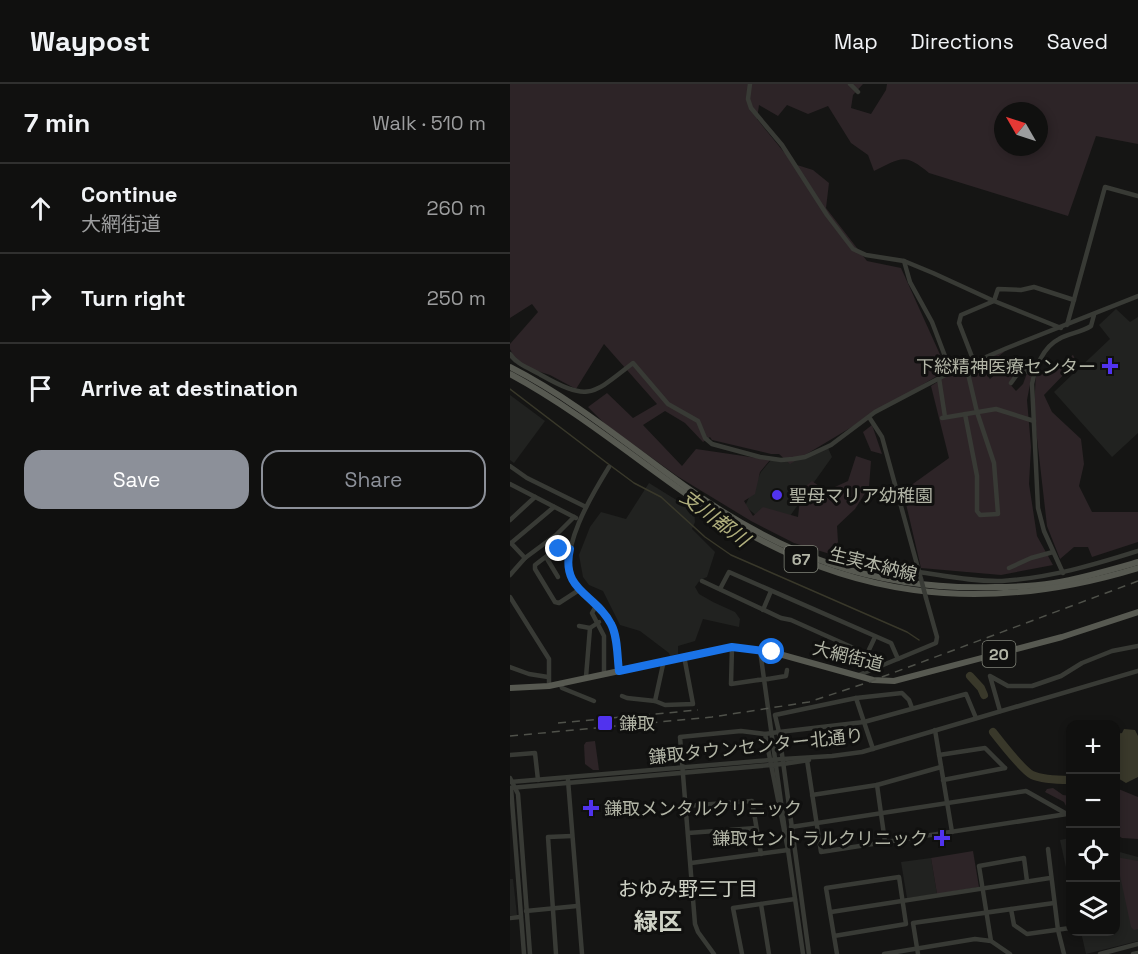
<!DOCTYPE html>
<html lang="en">
<head>
<meta charset="utf-8">
<style>
  body { margin:0; font-family:"Space Grotesk","Noto Sans JP",sans-serif; background:#191918; color:#f1f3f6 }
  .controls { position:absolute; right:18px; bottom:18px; display:grid; overflow:hidden; border-radius:12px; box-shadow:0 3px 9px #0003 }
  .controls button { width:54px; height:54px; display:grid; place-items:center; padding:0; border:0; border-bottom:2px solid #30302f; background:#10100f; color:#f1f3f6; font:30px sans-serif }
  .compass { position:absolute; left:484px; top:18px; width:54px; height:54px; border-radius:50%; background:#10100f; box-shadow:0 3px 9px #0003; rotate:309deg }
  .stop { position:absolute; width:18px; height:18px; margin:-14px; border:4px solid #1a73e8; border-radius:50%; background:#fff }
  .stop.end { background:#1a73e8; border-color:#fff; box-shadow:0 2px 6px #0008 }
  .list { margin:0; padding:0; list-style:none }
  h2 { display:flex; justify-content:space-between; align-items:center; height:78px; margin:0; padding:0 24px; font-size:26px }
  h2 small { font-size:20px; font-weight:400; color:#9c9d9e }
  .list li { display:grid; grid-template-columns:39px 1fr auto; gap:18px; align-items:center; box-sizing:border-box; height:90px; padding:0 24px; border-top:2px solid #30302f }
  .list b { display:block; font-size:22px; white-space:nowrap }
  .list p { margin:0; font-size:20px; white-space:nowrap; color:#9c9d9e }
  .list em { font-size:20px; font-style:normal; color:#9c9d9e }
  .actions { display:flex; gap:12px; padding:18px 24px }
  .actions a { flex:1; padding:14px 0; border:2px solid #8c9099; border-radius:18px; text-align:center; font-size:21px; color:#8c9099 }
  .actions .main { background:#8c9099; color:#fff }
  .icon { flex:none; width:33px; height:33px; fill:none; stroke:currentColor; stroke-width:2; stroke-linecap:round; stroke-linejoin:round }
  .map { position:relative; flex:none; width:628px; height:870px; overflow:hidden }
  header { display:flex; align-items:center; gap:36px; box-sizing:border-box; height:84px; padding:0 30px; background:#10100f; border-bottom:2px solid #30302f }
  header strong { font-size:28px }
  nav { display:flex; gap:33px; margin-inline-start:auto; font-size:21px }
  main { display:flex }
  aside { flex:1; background:#10100f }
  .map>svg:first-child { display:block }
</style>
</head>
<body>
<header>
<strong>Waypost</strong>
<nav><a>Map</a><a>Directions</a><a>Saved</a></nav>
</header>
<main>
<aside>
<h2>7 min<small>Walk · 510 m</small></h2>
<ul class="list">
<li><svg class="icon" aria-label="ahead" viewBox="0 0 24 24"><path d="M12 20V5M6 11l6-6 6 6"/></svg><div><b>Continue</b><p>大網街道</p></div><em>260 m</em></li>
<li><svg class="icon" aria-label="right" viewBox="0 0 24 24"><path d="M7 20v-9h11M14 6l5 5-5 5"/></svg><div><b>Turn right</b></div><em>250 m</em></li>
<li><svg class="icon" aria-label="arrive" viewBox="0 0 24 24"><path d="M6 21V4h12l-3 4 3 4H6"/></svg><div><b>Arrive at destination</b></div></li>
</ul>
<div class="actions"><a class="main">Save</a><a>Share</a></div>
</aside>
<div class="map">
<svg width="628" height="870" viewBox="0 0 628 870">
  <rect width="100%" height="100%" fill="#151514"/>
  <g fill="#212220">
    <path d="M606,225l14,13 8,-5v116l-26,24 -58,-65 56,-53 -11,-14z"/>
    <path d="M0,311l35,26 -31,42 -4,-3z"/>
    <path d="M318,364l4,9 -47,66 -27,-6 -13,-11 16,-34 10,-12 12,1z"/>
    <path d="M139,399l45,28 1,11 -3,7 23,23 -8,25 -7,3 -5,7 4,7 14,8 22,10 5,7 -1,8 -36,-8 -8,22 -17,5v8l-8,2 -1,-3 -29,-22 -20,-6 -17,-34 -14,-6 -6,-8 -4,-22 11,-28 11,-15 25,7z"/>
    <path d="M560,754v48l-10,-46z"/>
    <path d="M606,767l22,6v84l-52,13 -5,-22h35z"/>
    <path d="M421,774l6,36 -30,4 -6,-36z"/>
    <path d="M0,795h3l4,36h-7z"/>
  </g>
  <g fill="#2d2427" fill-rule="evenodd">
    <path d="M0,0h353l-10,11 -2,13 20,6 15,-24 1,-6h251v60l-42,-8 -28,80 -139,-43c-25,-21 -28,-15 -55,-2l-6,-16 -17,-12 -23,-37 -20,8 -21,-9 -9,11 -19,-11 -2,14 26,32 14,14 16,5 16,13 -3,25 41,53 34,7 46,102 -157,94 -11,-10h-8l-59,-14 -2,-3 -7,5 -18,-19 -20,-12 -22,14 39,41 14,-17 74,11 -10,12 -5,22 -11,7 9,15 10,-9 35,10 3,-27 11,-9 14,10 22,-10 8,-25 15,5 -2,26 -14,22 -18,17 1,16 -8,12 -36,-11 -43,-22 -74,-45 -72,-52 -17,-17 19,-14 26,25 24,-14 -53,-60 -28,45 -26,-14 -32,-10 -8,-16v-5l28,-32 -6,-8 -22,14zM493,27h36v36h-36z"/>
    <path d="M490,266l4,2 -22,17 8,10 23,-22 10,8 -14,18 7,8 7,-7 4,-11 5,1 -5,26 4,47 -2,37 8,52 16,29 -52,10 -80,-7 -18,-77 46,-33 -18,-72 16,-10z"/>
    <path d="M563,271l2,4 -6,10 -25,26 8,17 29,27 3,25 -5,22 13,26h46v30l-46,15 -4,-10h-14l-14,12 -13,-33 -13,-114 2,-42 16,-1z"/>
    <path d="M362,341l10,29 -11,-3 -8,-19z"/>
    <path d="M85,657l4,29h-6l-8,-6 -1,-19 2,-3z"/>
    <path d="M543,704l10,7 7,1v14l-3,-2 -3,-6 -19,-10 2,-3z"/>
    <path d="M606,704l22,9v42l-16,-1 -6,-4z"/>
    <path d="M463,767l6,36 -42,7 -6,-36z"/>
    <path d="M606,773l22,4v68l-4,1 -3,-3z"/>
  </g>
  <path fill="#39382a" d="M614,645l11,1 3,6v41l-12,6 -10,-6v-43l6,-1z"/>
  <g fill="none" stroke-linecap="round" stroke-linejoin="round">
    <path stroke="#39382a" stroke-width="1.5" d="M0,305l97,74 27,20 27,14 44,40 26,18 176,77 12,8"/>
    <g stroke="#39382a" stroke-width="8">
      <path d="M460,592l11,12 3,7"/>
      <path d="M483,648c7,9 30,38 39,43 11,5 27,5 38,5"/>
    </g>
    <g stroke="#383a35" stroke-width="4.5">
      <path d="M240,0l-2,15 3,9 31,37 45,70 26,34 13,6 38,6 29,12 61,28 67,27"/>
      <path d="M340,0l8,8"/>
      <path d="M394,177l6,21 22,40 19,50"/>
      <path d="M557,241l38,-138 33,9"/>
      <path d="M0,270c6,10 21,15 31,21 48,27 51,20 92,-12l35,41 30,17 7,17 7,6 48,13 21,3 12,-1 12,-2 26,-12 44,-33 76,-40 56,-24 131,-52"/>
      <path d="M464,278l-15,-39 2,-8 33,-14 4,-12 23,1 13,-3 40,13"/>
      <path d="M499,279l19,9h6"/>
      <path d="M429,294l6,39"/>
      <path d="M501,299l10,-14"/>
      <path d="M455,330l12,62v35l3,4 18,-1 -4,-51 -17,-51 -11,-47"/>
      <path d="M359,333l13,20 39,142"/>
      <path d="M432,334l54,-9 38,12"/>
      <path d="M0,382l17,12 59,29"/>
      <path d="M99,383c-16,26 -52,84 -36,114 5,11 16,18 25,26 19,20 18,38 21,64"/>
      <path d="M0,400l66,34"/>
      <path d="M0,436l25,-23"/>
      <path d="M1,459l43,-36"/>
      <path d="M1,459l14,15"/>
      <path d="M60,465c-13,-4 -25,9 -35,16v4l20,33 4,1 20,-13"/>
      <path d="M36,473l12,20"/>
      <path d="M499,484l22,-10 22,-6"/>
      <path d="M409,488c27,4 56,10 83,9 47,-3 92,-16 136,-30"/>
      <path d="M553,489l-19,-42 -6,-23 -6,-124c3,-16 11,-37 27,-45 10,-6 21,-6 32,-13l3,-11"/>
      <path d="M0,491l15,-17 31,-23 18,-18"/>
      <path d="M192,497l79,37 10,2 76,34 8,-17"/>
      <path d="M210,505l9,-17 162,71 7,16"/>
      <path d="M0,513l39,62v27"/>
      <path d="M86,522l-4,7 12,23v37"/>
      <path d="M253,526l8,-19"/>
      <path d="M69,542l11,2 9,-6"/>
      <path d="M222,563l-1,37 27,-4"/>
      <path d="M250,566l25,181"/>
      <path d="M0,583l19,7 19,3"/>
      <path d="M349,591l77,-32 1,-6 -11,-39"/>
      <path d="M76,593l4,-49"/>
      <path d="M258,595l18,-3 1,-6"/>
      <path d="M50,599l2,5 32,13"/>
      <path d="M112,612l5,2 28,3 10,4 28,-1 -9,-48"/>
      <path d="M346,614l17,51"/>
      <path d="M145,617l9,-41"/>
      <path d="M490,627l-10,-35 18,10h24l29,-10 21,-13 30,-12 26,-5"/>
      <path d="M425,646l17,102"/>
      <path d="M269,648l85,-10 102,-28 10,24"/>
      <path d="M0,671l25,-2 3,27"/>
      <path d="M429,671l46,-7 20,20"/>
      <path d="M273,675l49,-3 30,-4 276,-81"/>
      <path d="M297,676l14,92 246,-38"/>
      <path d="M273,680l26,-4"/>
      <path d="M0,694l8,16 12,160"/>
      <path d="M58,696l14,174"/>
      <path d="M433,696l62,-12"/>
      <path d="M0,698l260,-22"/>
      <path d="M0,704l261,-23"/>
      <path d="M1,704l13,166"/>
      <path d="M302,711l65,-10"/>
      <path d="M176,722l66,-5 9,53"/>
      <path d="M281,743l235,-36 39,22"/>
      <path d="M178,749l68,-5"/>
      <path d="M375,758l-8,-57 64,-18"/>
      <path d="M538,765l10,81 6,24"/>
      <path d="M181,779l97,-13"/>
      <path d="M251,820l8,50"/>
      <path d="M501,825l3,16 13,9 43,-6"/>
      <path d="M16,827l51,-5"/>
      <path d="M321,828l219,-34"/>
      <path d="M0,834l10,-1"/>
      <path d="M324,852l72,-12 -7,-47 -73,11 11,66"/>
      <path d="M481,857l-12,-75 45,-8 3,23"/>
      <path d="M46,870l-8,-117 24,-1"/>
      <path d="M204,870l-16,-22 -3,-8 -15,-187 61,-6 24,3 23,116 15,104"/>
      <path d="M232,870l-9,-46 62,-9"/>
      <path d="M299,870l-30,-222 -4,-17 81,-17 46,-5 7,7 3,8"/>
      <path d="M374,870l91,-15 16,2 19,13"/>
      <path d="M408,870l-5,-31 141,-20"/>
      <path d="M590,870l38,-10"/>
      <path d="M623,870l5,-1"/>
    </g>
    <g stroke="#575951" stroke-width="6">
      <path d="M0,283c63,32 119,79 176,120 97,69 189,104 309,100 20,0 40,-1 59,-4 29,-5 56,-13 84,-21"/>
      <path d="M0,290c69,37 130,89 195,133 137,92 276,109 433,61"/>
      <path d="M0,604l39,-2 183,-39 40,5 101,28 21,1 168,-44 76,-25"/>
    </g>
    <g stroke="#4f514a" stroke-width="1.5" stroke-dasharray="8 6" stroke-linecap="butt">
      <path d="M48,639l140,-13"/>
      <path d="M0,652l202,-19 97,-15 57,-19 272,-102"/>
    </g>
    <g stroke="#383a35" stroke-width="4.5">
      <path d="M411,495l5,19"/>
      <path d="M248,596l10,-1"/>
      <path d="M255,650l14,-2"/>
      <path d="M260,676l13,-1"/>
      <path d="M261,681l12,-1"/>
    </g>
  </g>
  <g fill="none" stroke-linecap="round" stroke-linejoin="round">
    <path stroke="#1a73e8" stroke-width="8" d="M49,465l5,-2 6,2c-10,42 26,45 41,75 7,13 6,32 8,47l113,-24 40,5"/>
  </g>
  <g fill="#5133ee" stroke="#10100f" stroke-width="2">
    <path d="M597 273h6v6h6v6h-6v6h-6v-6h-6v-6h6z"/>
    <circle cx="267" cy="411" r="6"/>
    <rect x="87" y="631" width="16" height="16" rx="3"/>
    <path d="M78 715h6v6h6v6h-6v6h-6v-6h-6v-6h6z"/>
    <path d="M429 745h6v6h6v6h-6v6h-6v-6h-6v-6h6z"/>
  </g>
  <g text-anchor="middle" dominant-baseline="central" stroke-width="6" stroke-linejoin="round" paint-order="stroke">
    <g fill="#10100f" stroke="#818479" stroke-width="1.5">
      <rect x="274.5" y="462" width="33" height="26" rx="4.5"/>
      <rect x="472.5" y="557" width="33" height="26" rx="4.5"/>
    </g>
    <g font-size="16" font-weight="bold" fill="#b2b5a6">
      <text x="291" y="475">67</text>
      <text x="489" y="570">20</text>
    </g>
    <g font-size="18" fill="#b2b5a6" stroke="#10100f" text-anchor="start">
      <text x="586" y="282" text-anchor="end">下総精神医療センター</text>
      <text x="279" y="411">聖母マリア幼稚園</text>
      <text x="109" y="639">鎌取</text>
      <text x="94" y="724">鎌取メンタルクリニック</text>
      <text x="418" y="754" text-anchor="end">鎌取セントラルクリニック</text>
    </g>
    <g font-size="18" fill="#b2b5a6" stroke="#10100f">
      <text transform="translate(363 480) rotate(14)">生実本納線</text>
      <text transform="translate(338 572) rotate(14)">大網街道</text>
      <text transform="translate(246 662) rotate(-6)">鎌取タウンセンター北通り</text>
    </g>
    <g font-size="20" font-style="italic" fill="#b0af7d" stroke="#10100f">
      <text transform="translate(205 434) rotate(37)">支川都川</text>
    </g>
    <g font-size="20" fill="#cfd2c6" stroke="#10100f">
      <text x="178" y="805">おゆみ野三丁目</text>
    </g>
    <g font-size="24" font-weight="bold" fill="#cfd2c6" stroke="#10100f">
      <text x="148" y="837">緑区</text>
    </g>
  </g>
</svg>
<div class="controls">
<button>+</button>
<button>−</button>
<button><svg class="icon" aria-label="locate" viewBox="0 0 24 24"><circle cx="12" cy="12" r="6"/><path d="M12 2v4M12 18v4M2 12h4M18 12h4"/></svg></button>
<button><svg class="icon" aria-label="layers" viewBox="0 0 24 24"><path d="M12 4l9 5-9 5-9-5zM3 14l9 5 9-5"/></svg></button>
</div>
<svg class="compass" viewBox="-18 -18 36 36"><path d="M0-13l5 13h-10z" fill="#e53935"/><path d="M0 13l5-13h-10z" fill="#9c9d9e"/></svg>
<div class="stop" style="left:262px;top:568px"></div>
<div class="stop end" style="left:49px;top:465px"></div>
</div>
</main>
</body>
</html>
